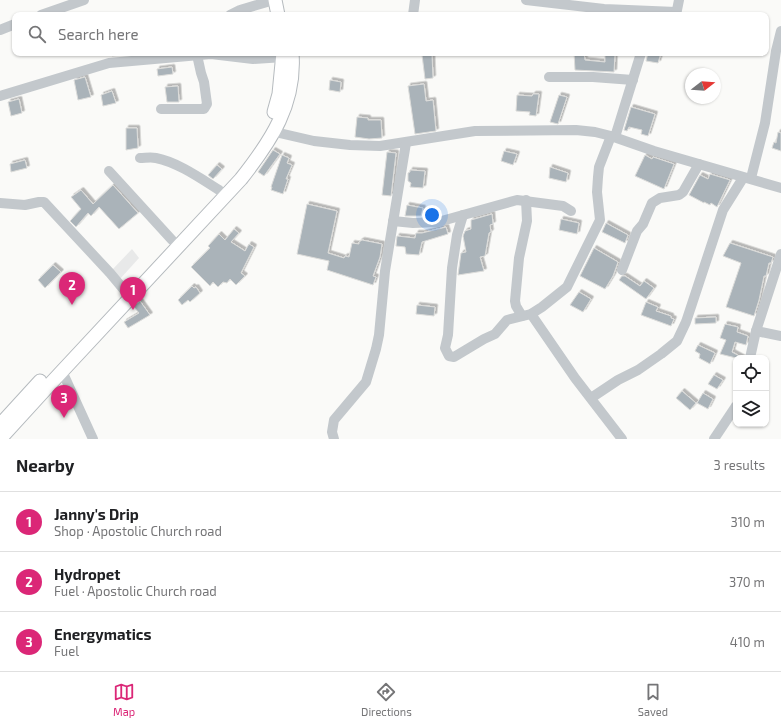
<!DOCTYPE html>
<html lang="en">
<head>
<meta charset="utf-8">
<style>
  body { margin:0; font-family:"Exo 2",sans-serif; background:#f2f2f2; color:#202124 }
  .controls { position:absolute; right:12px; bottom:12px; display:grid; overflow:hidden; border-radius:8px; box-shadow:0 1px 3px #0004 }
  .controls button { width:36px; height:36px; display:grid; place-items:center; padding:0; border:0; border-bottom:1px solid #e0e0e0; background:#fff; color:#202124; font:20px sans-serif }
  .compass { position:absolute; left:685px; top:68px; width:36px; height:36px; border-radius:50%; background:#fff; box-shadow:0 1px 3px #0004; rotate:73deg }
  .you { position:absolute; left:432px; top:215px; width:14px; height:14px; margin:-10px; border:3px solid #fff; border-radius:50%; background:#1a73e8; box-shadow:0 0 0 6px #1a73e833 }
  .badge { display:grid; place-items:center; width:26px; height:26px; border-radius:50%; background:#db2777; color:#fff; font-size:13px; font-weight:700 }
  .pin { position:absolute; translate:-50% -33px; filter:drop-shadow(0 1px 2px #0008) }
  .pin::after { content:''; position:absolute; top:21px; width:14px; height:12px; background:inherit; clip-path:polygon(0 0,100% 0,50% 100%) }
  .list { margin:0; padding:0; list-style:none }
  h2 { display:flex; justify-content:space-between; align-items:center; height:52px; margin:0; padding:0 16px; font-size:17px }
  h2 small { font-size:13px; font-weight:400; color:#757577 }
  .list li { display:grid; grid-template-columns:26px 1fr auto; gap:12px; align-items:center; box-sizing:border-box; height:60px; padding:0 16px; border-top:1px solid #e0e0e0 }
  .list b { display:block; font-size:15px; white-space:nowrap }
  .list p { margin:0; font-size:13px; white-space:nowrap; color:#757577 }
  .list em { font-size:13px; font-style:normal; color:#757577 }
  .icon { flex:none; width:22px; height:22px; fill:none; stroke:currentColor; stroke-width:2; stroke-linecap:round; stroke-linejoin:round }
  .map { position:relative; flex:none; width:781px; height:439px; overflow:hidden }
  .search { position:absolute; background:#fff; box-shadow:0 1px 3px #0004; left:12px; right:12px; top:12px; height:44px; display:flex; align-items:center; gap:10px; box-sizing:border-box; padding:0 14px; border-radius:8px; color:#757577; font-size:15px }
  .sheet { height:232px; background:#fff }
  nav { display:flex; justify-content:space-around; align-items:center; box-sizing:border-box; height:56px; border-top:1px solid #e0e0e0; background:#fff; font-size:11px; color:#757577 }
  nav a { display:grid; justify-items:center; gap:2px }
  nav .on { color:#db2777 }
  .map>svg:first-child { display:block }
</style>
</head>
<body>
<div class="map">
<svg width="781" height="439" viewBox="0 0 781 439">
  <defs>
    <filter id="shadow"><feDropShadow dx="2.5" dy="-2.5" stdDeviation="0" flood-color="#0004"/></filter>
  </defs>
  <rect width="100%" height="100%" fill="#fafaf8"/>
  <path fill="#e8e9e9" d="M132,249l7,9 -19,21 -8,-9z"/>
  <g fill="#aab3b9" stroke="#dcdcda" filter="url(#shadow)">
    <path d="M111,53h17v1l-16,2z"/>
    <path d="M574,53h10l1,7 20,2v-9h10l-1,19 -39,-2z"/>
    <path d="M648,53h13l-3,10 -12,-2z"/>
    <path d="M422,55h10l1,23 -8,1z"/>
    <path d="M172,67l1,7 -15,2 -1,-7z"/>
    <path d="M85,77l6,20 -13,3 -4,-20z"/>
    <path d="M330,80l11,2 -1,10 -11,-2z"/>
    <path d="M424,84l2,17 7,-1 3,31 -21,3 -7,-48z"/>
    <path d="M178,86l1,16h-12l-2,-15z"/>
    <path d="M112,91l4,12 -13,3 -2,-11z"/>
    <path d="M533,94h6l-3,22 -7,-1 1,-3 -14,-1 1,-16 15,1z"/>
    <path d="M559,95l8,2 -9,27 -8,-2z"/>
    <path d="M19,99l3,14 -11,3 -3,-14z"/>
    <path d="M631,107l24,7 -7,22 -7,-2 1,-4 -13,-3 -2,4 -3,-1z"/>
    <path d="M357,117l11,1v2h13l1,18 -13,1 -14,-2z"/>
    <path d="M126,128h11l1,20 -12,2z"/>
    <path d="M778,132l3,1v18l-9,-3 2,-6 2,1z"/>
    <path d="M273,150l7,4 -16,22 -6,-4z"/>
    <path d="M504,151l13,3 -4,11 -12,-4z"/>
    <path d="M387,152l9,1 -5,43 -9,-1z"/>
    <path d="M282,155l7,3 -2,5 5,2 -6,14h2l-5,15 -12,-4 1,-3h-1z"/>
    <path d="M645,155l7,4 1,-2 21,7 -10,25 -29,-13z"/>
    <path d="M25,160l2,8 -16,4 -1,-8z"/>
    <path d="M217,165l5,4 -9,10 -5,-4z"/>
    <path d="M550,167l18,6 -2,9 -17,-4z"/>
    <path d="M410,170l15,1 -2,17 -13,-1 1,-4 -3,-2v-8l2,-1z"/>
    <path d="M710,174l20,6 -13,27 -6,-4 -1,2 -6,-3v1l-15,-8 11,-20 8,4z"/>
    <path d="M113,185l25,28 -19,16 -20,-22 -8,9 -3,-3 -12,14 -6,-6 11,-12 -10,-12 10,-7 12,14z"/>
    <path d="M307,204l30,7 -9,42 16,5 1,-2 4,1 3,-14 7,1v-2l3,-2 20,4 -2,13 -7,19 3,1 -3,8 -46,-15 2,-9 -32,-7z"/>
    <path d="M407,205l16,3 -2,8h-16z"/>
    <path d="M492,214l1,10 -3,1 1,7 -2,1 -4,23 -5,1 4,14 -26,4 3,-22 5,-1 -3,-16 2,-5 6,-2v-9z"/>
    <path d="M561,219l18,4 -2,11 -18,-4z"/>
    <path d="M606,223l22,12 -3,8 -23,-11z"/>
    <path d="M446,227l2,7 -26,8 -3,13 -13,-1 -1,-7 -9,-1 1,-10 18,2 1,-5h6z"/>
    <path d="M234,229l5,4 -8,9 14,9 4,-7 5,3 -13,26 4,3 -9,9 -6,-6 -3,4 -4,-1 -5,5 -5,-5 -3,4 -19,-19 19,-19 -2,-2 11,-12 6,6z"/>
    <path d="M730,243l43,14 -2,6h-2l-3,13h-2l-5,24 -5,16 -28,-9 15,-44 -18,-7z"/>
    <path d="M594,248l24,14 -5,14 -8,13 -25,-13z"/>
    <path d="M53,265l8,7 -16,16 -7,-8z"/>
    <path d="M622,276h3l15,10 4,-5 10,7 -8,11 -27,-19z"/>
    <path d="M192,286l2,2 2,-1 4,6 -10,9 -2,-2 -6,5 -4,-5z"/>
    <path d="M579,292l12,7 -8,13 -13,-7z"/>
    <path d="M140,301l10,14 -22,13 -4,-6 15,-9 -6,-7z"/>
    <path d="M646,302l12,5 -2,4 15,5v2l3,1 -3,7 -30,-11z"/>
    <path d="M417,305l18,2 -1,9 -18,-2z"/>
    <path d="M716,317v6l-21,1v-6z"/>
    <path d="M725,324l13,3 -1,5 11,4 -2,9 -11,-3 -3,10 11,6h-7l-16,-4 6,-14 -6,-2z"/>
    <path d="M698,345l17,8 -5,11 -11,-6 1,-4 -5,-3z"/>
    <path d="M714,375l9,5 -6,9 -9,-5z"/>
    <path d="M682,391l14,12 -6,7 -14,-12z"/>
    <path d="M703,393l10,6 -5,10 -11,-6z"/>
  </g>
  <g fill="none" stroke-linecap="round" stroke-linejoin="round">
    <defs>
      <g id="major">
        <path d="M275,0l3,15"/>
        <path d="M274,112l5,-18 4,-41"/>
        <path d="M0,425l40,-44"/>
        <path d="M0,439l52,-57 189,-203c30,-38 55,-75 51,-126"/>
      </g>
    </defs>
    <use href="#major" stroke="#b5babe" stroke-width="15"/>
    <g stroke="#c3c8cc" stroke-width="10">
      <path d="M526,0l78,9 72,3"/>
      <path d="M41,15l43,-15"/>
      <path d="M230,15l10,-5 34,-10"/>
      <path d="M413,15l2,-15"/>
      <path d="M676,15l3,-15"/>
      <path d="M0,30l15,-6"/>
      <path d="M549,77h44l40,3"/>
      <path d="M0,96l109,-33 102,-9 42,5 31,-2"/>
      <path d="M161,109h43l3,-5 -3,-22 -3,-9 -4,-18"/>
      <path d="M275,132l39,9 36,4 30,1 95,-15 101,-1 19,2 16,4 43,15 127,37"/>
      <path d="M615,137l26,-84"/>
      <path d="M140,158c5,0 11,-1 16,0 21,4 44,20 63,32"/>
      <path d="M109,171l63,69"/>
      <path d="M751,178l14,-55 11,-72 5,-20"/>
      <path d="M0,203l25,2 14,-3h5l66,71 15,18"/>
      <path d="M463,215l-6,20 -5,33 -4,67 -3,13 4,8 5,1 30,-18 11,-5 12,-14 24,-6 11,-7 25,-20 33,-67 -3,-28 1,-15 1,-10 12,-31"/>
      <path d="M393,221l20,2 25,-1 79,-22 46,6 8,5"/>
      <path d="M622,270l15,-39 6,-7 9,-21 8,-5 19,-3 4,-3 16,-28"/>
      <path d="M531,314l44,64 47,61"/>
      <path d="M522,316l-6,-10 -1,-5 4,-43 8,-37 -1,-21"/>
      <path d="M756,331l25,5"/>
      <path d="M750,358l6,-27 25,-77"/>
      <path d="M62,371l31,68"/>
      <path d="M591,398l27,-18 20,-10 23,-16 16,-13 9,-19 37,-112 20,-32"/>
      <path d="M334,439l-2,-7 2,-12 32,-38 10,-33 3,-14 6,-64 21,-128"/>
      <path d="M714,439l22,-33"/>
    </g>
    <use href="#major" stroke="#fff" stroke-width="13"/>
  </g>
</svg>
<div class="controls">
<button><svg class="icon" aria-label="locate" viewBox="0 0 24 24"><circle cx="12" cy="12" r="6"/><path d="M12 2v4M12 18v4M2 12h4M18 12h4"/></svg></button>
<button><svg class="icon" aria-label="layers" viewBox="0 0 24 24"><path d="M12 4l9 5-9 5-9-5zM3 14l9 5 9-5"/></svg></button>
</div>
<svg class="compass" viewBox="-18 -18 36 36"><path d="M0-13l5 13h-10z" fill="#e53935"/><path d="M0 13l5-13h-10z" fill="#757577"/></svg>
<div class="you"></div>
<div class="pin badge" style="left:133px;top:310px">1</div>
<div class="pin badge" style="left:72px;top:305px">2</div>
<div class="pin badge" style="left:64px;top:418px">3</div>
<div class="search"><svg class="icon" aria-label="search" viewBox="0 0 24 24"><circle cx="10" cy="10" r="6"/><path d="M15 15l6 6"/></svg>Search here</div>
</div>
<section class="sheet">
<h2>Nearby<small>3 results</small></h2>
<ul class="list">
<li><span class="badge">1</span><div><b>Janny's Drip</b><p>Shop · Apostolic Church road</p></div><em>310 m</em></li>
<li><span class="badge">2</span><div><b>Hydropet</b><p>Fuel · Apostolic Church road</p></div><em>370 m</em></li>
<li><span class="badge">3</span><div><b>Energymatics</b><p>Fuel</p></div><em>410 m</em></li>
</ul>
</section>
<nav>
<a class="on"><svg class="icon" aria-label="map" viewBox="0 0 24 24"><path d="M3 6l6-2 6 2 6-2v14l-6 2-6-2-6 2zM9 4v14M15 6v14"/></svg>Map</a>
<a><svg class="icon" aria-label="directions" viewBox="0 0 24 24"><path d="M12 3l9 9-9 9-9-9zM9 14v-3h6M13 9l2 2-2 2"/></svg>Directions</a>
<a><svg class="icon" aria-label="saved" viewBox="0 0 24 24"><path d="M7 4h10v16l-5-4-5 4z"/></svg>Saved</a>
</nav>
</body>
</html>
